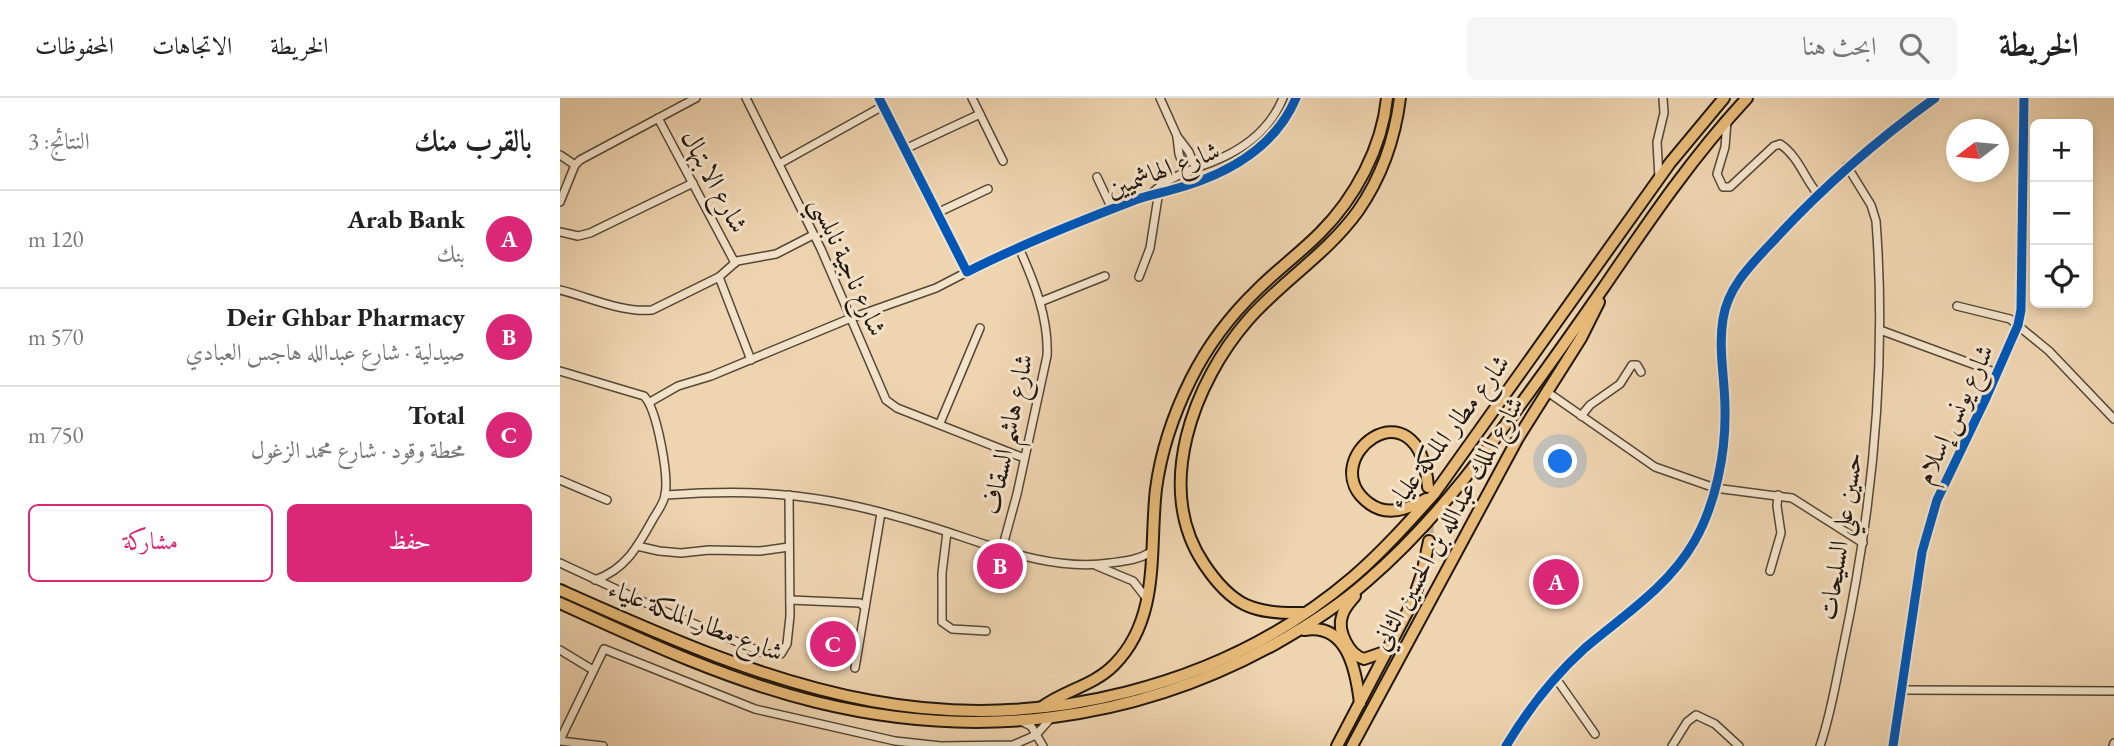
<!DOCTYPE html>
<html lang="ar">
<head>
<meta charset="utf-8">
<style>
  body { margin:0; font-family:"EB Garamond",Amiri,serif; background:#f6f6f6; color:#222; direction:rtl }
  .controls { position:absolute; right:21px; top:21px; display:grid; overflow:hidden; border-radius:10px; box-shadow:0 4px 10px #0003 }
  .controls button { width:63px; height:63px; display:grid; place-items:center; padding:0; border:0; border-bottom:2px solid #e0e0e0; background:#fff; color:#222; font:35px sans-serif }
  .compass { position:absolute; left:1386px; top:21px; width:63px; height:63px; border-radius:50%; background:#fff; box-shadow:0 4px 10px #0003; rotate:254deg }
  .you { position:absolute; left:1001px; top:364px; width:24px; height:24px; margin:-18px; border:5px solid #fff; border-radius:50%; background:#1a73e8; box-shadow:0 0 0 10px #1a73e833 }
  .badge { display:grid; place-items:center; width:46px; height:46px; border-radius:50%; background:#db2777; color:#fff; font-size:23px; font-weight:700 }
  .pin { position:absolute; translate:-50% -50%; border:4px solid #fff; box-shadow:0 2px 7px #0006 }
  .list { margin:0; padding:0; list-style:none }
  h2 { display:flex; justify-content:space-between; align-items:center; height:91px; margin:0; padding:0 28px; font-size:30px }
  h2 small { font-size:23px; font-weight:400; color:#767676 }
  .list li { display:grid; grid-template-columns:46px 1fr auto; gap:21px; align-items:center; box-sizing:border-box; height:98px; padding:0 28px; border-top:2px solid #e0e0e0 }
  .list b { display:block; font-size:26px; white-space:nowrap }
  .list p { margin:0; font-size:23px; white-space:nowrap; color:#767676 }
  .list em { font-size:23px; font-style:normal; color:#767676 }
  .actions { display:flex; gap:14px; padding:21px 28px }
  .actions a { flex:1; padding:16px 0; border:2px solid #db2777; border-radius:10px; text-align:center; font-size:24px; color:#db2777 }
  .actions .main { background:#db2777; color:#fff }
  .icon { flex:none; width:38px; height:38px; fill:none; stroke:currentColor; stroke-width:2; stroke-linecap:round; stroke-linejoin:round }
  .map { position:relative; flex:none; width:1554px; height:648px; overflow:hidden; direction:ltr }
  header { display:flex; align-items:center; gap:42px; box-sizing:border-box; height:98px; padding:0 35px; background:#fff; border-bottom:2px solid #e0e0e0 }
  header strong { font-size:33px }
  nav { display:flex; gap:38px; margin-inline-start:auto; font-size:24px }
  .search { width:490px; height:63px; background:#f6f6f6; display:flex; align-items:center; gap:18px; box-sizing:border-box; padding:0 24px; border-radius:10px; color:#767676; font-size:26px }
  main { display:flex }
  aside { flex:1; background:#fff }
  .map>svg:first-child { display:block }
</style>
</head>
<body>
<header>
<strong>الخريطة</strong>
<div class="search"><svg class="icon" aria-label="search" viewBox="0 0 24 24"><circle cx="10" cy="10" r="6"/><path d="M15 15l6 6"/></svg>ابحث هنا</div>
<nav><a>الخريطة</a><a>الاتجاهات</a><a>المحفوظات</a></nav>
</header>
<main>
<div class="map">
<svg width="1554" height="648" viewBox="0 0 1554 648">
  <rect width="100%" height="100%" fill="#eed4af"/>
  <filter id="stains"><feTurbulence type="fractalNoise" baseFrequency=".00286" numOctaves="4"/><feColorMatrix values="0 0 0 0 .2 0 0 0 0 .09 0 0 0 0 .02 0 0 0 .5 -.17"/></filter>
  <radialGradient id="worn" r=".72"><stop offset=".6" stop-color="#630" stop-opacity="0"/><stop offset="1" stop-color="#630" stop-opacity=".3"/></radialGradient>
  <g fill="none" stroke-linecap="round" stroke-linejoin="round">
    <path stroke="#c5ae8f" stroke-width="10" stroke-dasharray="10 5" stroke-linecap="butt" d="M868,395l1,48"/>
    <defs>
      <g id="minor">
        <path d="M186,0l75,151 65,151 11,8 127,50"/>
        <path d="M319,0l88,174c53,-27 108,-49 163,-70 14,-6 27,-8 41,-12 53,-14 103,-40 125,-92"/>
        <path d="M412,0l31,63"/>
        <path d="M600,0l17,38 12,16 8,20"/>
        <path d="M98,20l77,145"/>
        <path d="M1167,23l-2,26 -8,27 6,13h7l44,-41 6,-2c18,12 24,33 37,49"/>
        <path d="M617,39l2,17 8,22"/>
        <path d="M345,51l75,-35"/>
        <path d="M0,57l15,10"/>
        <path d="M219,66l104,-58"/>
        <path d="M537,79l15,32"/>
        <path d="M1099,80l-2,-36 7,-29 -1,-15"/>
        <path d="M593,94c16,-15 38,-22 59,-30 31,-12 58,-32 71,-64"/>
        <path d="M0,104l15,-37 5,-5 116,-62"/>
        <path d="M377,115l51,-24"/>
        <path d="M0,134l18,4 12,-3 103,-50"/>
        <path d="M159,179l32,83"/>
        <path d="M579,179l11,-29 9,-57"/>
        <path d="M0,192c29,7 62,23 92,20l67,-33 18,-16 39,-7 37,-19"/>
        <path d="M480,204l65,-26"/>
        <path d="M1397,208l53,13 39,32 65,68"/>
        <path d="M1320,232l117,43"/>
        <path d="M0,273l84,25c13,13 25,80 21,99 -1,8 -8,17 -12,24 -15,27 -27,50 -58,61"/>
        <path d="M986,293l109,76 60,21 77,10 71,45"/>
        <path d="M90,304l28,-16 33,-10 140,-58 85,-30 31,-16"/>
        <path d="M1021,318l9,-11 30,-21 12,-19h5l4,7"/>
        <path d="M380,325l40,-95"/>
        <path d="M0,382l47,20"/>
        <path d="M105,397c61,-4 105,-4 165,6 33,6 67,15 99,25 59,18 119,46 181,37 16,-2 28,-3 41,-11"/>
        <path d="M387,434l-5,41v49l10,7 34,2"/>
        <path d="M77,448l22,5 22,2 28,-3 51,1 29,-4"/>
        <path d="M442,451l15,-55 30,-138c2,-37 -13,-75 -28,-108"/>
        <path d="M0,465l99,46 107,45h15l6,-10 3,-28 -1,-121"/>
        <path d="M537,468l36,15 14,18"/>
        <path d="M1210,473l11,-38 -4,-27 1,-11"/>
        <path d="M230,502l70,3 5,4"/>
        <path d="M0,552l33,20"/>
        <path d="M295,570l26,-155"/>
        <path d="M995,579l40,57"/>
        <path d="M1342,592l212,1"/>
        <path d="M461,623l10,5 12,20"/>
        <path d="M0,642l44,-91 151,60 140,32 46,5 72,-1 23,-10 15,-17"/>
        <path d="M0,643l43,5"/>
        <path d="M946,648c22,-37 47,-69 79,-98 39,-33 83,-61 109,-106 22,-38 32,-90 31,-133 0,-30 -7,-60 -2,-90 5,-34 31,-57 54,-82 48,-52 100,-97 158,-139"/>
        <path d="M1112,648l15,-24 9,-7 19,9 24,22"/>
        <path d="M1260,648c11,-32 16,-65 23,-98 30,-141 44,-283 33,-427l-5,-16 -24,-39"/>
        <path d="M1333,648l29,-194 15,-52 49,-102 32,-73 3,-15 3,-212"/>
        <path d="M1553,648l1,-3"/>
      </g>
      <g id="highway">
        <path d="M866,401c-17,10 -38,18 -56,5 -60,-43 49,-128 58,-17"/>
        <path d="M0,492c101,45 203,91 312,111 168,31 351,-13 481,-124 29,-25 55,-54 81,-83l236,-331 54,-65"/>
        <path d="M795,498c-5,6 -11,12 -13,20 -5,15 7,39 22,43l23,-8"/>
        <path d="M0,505c83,38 167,77 256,99 159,39 316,21 459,-58 32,-18 65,-39 92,-63 35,-30 68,-66 97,-102 49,-62 95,-127 140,-192 45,-66 89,-131 143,-189"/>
        <path d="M742,515c-49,1 -70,-7 -98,-49 -51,-76 -10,-182 44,-244 34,-39 79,-66 110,-109 23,-33 37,-73 42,-113"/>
        <path d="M744,532c43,-8 52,40 56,73"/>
        <path d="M482,609c23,-17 51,-21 72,-42 47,-47 35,-116 42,-176 5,-38 18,-76 35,-110 17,-34 39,-63 66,-89 20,-20 43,-37 63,-57 35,-35 62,-85 67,-135"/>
        <path d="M777,648l75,-143 10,-29 7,-33"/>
        <path d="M792,648l166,-308 63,-100 18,-36"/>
      </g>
    </defs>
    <use href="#minor" stroke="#544737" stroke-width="10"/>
    <use href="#highway" stroke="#21180f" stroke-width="14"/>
    <use href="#minor" stroke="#f4e3cb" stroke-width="7"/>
    <use href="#highway" stroke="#e7ba78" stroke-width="10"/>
    <defs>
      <g id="cycleway">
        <path d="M319,0l88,174c53,-27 108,-49 163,-70 14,-6 27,-8 41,-12 53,-14 103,-40 125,-92"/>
        <path d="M946,648c22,-37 47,-69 79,-98 39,-33 83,-61 109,-106 22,-38 32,-90 31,-133 0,-30 -7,-60 -2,-90 5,-34 31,-57 54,-82 48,-52 100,-97 158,-139"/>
        <path d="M1333,648l29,-194 15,-52 49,-102 32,-73 3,-15 3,-212"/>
      </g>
    </defs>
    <use href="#cycleway" stroke="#f4e3cb" stroke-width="13"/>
    <use href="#cycleway" stroke="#0057b8" stroke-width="9"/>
  </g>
  <g text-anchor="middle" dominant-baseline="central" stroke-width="6" stroke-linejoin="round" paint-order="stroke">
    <g font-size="26" fill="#21180f" stroke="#f4e3cb">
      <text transform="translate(603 71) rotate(-20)">شارع الهاشميين</text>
      <text transform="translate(155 83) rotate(62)">شارع الابتهال</text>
      <text transform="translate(289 168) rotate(66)">شارع ناجية نابلسي</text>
      <text transform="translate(1394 316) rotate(-65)">شارع يونس إسلام</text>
      <text transform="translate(888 333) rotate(-53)">شارع مطار الملكة علياء</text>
      <text transform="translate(447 336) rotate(-78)">شارع هاشم السقاف</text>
      <text transform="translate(887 425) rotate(-61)">شارع الملك عبدالله بن الحسين الثاني</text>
      <text transform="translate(1280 438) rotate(-81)">حسين علي السليحات</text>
      <text transform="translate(136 522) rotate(21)">شارع مطار الملكة علياء</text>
    </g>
  </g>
  <rect width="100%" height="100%" filter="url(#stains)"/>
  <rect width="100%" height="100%" fill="url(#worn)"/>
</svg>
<div class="controls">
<button>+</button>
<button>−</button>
<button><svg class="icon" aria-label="locate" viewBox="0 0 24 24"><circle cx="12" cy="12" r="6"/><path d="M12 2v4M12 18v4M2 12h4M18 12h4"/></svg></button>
</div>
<svg class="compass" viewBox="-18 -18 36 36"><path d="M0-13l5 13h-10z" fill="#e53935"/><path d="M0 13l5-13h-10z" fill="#767676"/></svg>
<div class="you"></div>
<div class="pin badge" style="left:996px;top:484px">A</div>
<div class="pin badge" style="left:440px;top:468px">B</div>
<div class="pin badge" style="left:273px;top:546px">C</div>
</div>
<aside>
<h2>بالقرب منك<small>النتائج: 3</small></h2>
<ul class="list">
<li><span class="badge">A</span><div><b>Arab Bank</b><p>بنك</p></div><em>120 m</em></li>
<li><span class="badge">B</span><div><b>Deir Ghbar Pharmacy</b><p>صيدلية · شارع عبدالله هاجس العبادي</p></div><em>570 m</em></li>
<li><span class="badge">C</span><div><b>Total</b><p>محطة وقود · شارع محمد الزغول</p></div><em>750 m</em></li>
</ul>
<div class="actions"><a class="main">حفظ</a><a>مشاركة</a></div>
</aside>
</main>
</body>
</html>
